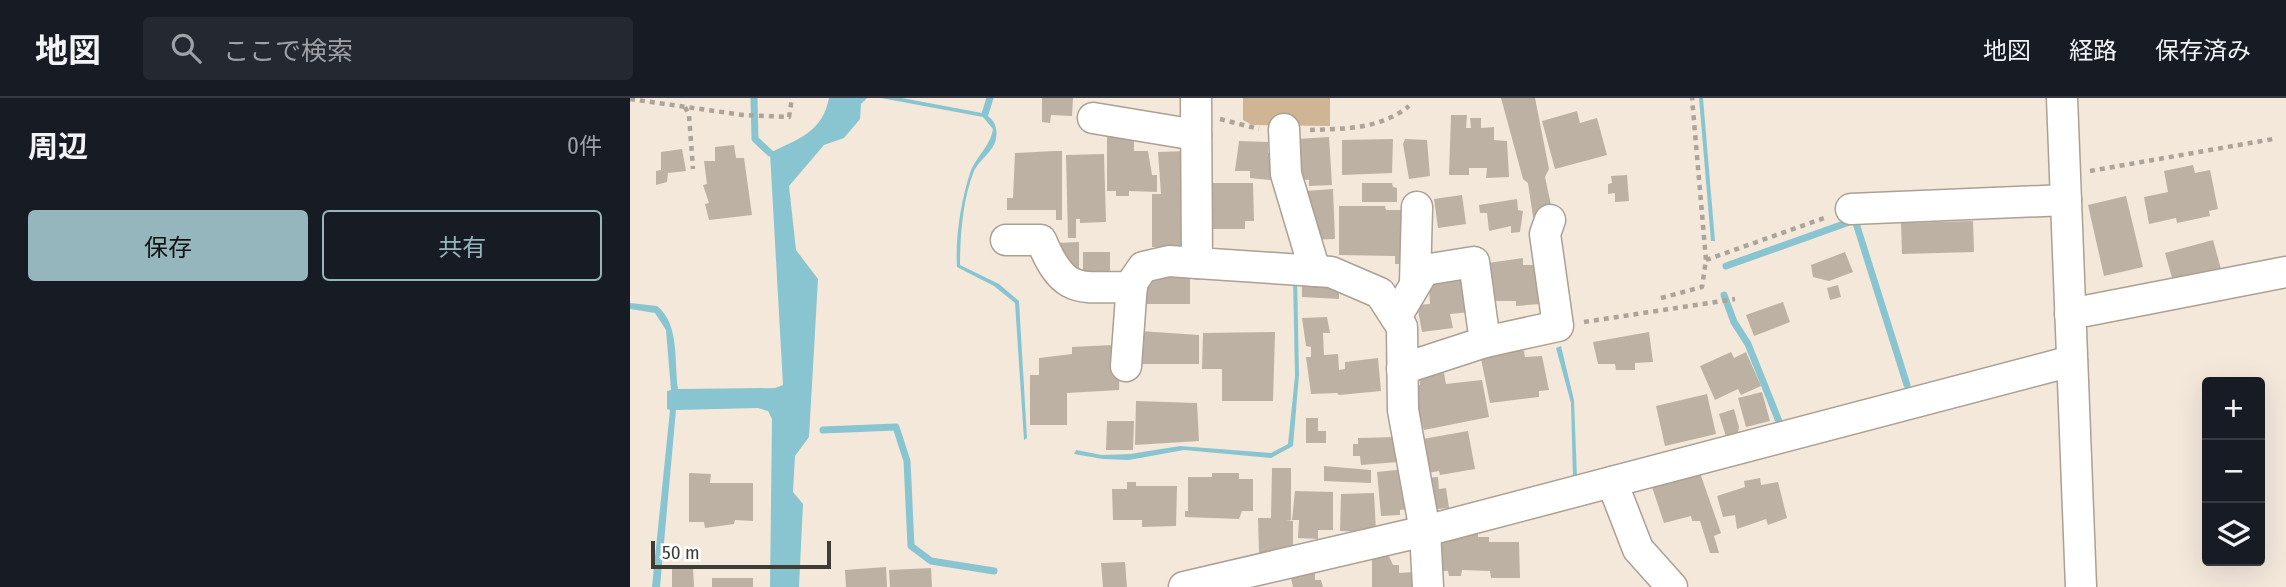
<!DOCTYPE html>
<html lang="ja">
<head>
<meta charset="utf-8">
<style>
  body { margin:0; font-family:"Fira Sans Condensed","Noto Sans JP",sans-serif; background:#242831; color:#f1f3f6 }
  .controls { position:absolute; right:21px; bottom:21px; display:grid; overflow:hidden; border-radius:7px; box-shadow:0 7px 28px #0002 }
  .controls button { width:63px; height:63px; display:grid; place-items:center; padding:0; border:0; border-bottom:2px solid #363941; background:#171b24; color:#f1f3f6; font:35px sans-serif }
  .scale { position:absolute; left:21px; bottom:18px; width:180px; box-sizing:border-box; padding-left:7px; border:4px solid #3f3b35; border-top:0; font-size:19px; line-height:24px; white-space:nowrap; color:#3f3b35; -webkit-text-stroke:5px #fff; paint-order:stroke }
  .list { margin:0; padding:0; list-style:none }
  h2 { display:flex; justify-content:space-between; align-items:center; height:91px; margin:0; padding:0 28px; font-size:30px }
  h2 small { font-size:23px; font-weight:400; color:#9ea1a6 }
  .actions { display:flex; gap:14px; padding:21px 28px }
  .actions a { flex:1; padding:16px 0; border:2px solid #95b6bd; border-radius:7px; text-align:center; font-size:24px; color:#95b6bd }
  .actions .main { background:#95b6bd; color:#111 }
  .icon { flex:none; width:38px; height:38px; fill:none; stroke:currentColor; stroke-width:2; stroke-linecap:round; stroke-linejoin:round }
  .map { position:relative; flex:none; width:1656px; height:489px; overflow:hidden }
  header { display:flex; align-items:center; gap:42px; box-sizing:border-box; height:98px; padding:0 35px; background:#171b24; border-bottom:2px solid #363941 }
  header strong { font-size:33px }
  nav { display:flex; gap:38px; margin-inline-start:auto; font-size:24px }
  .search { width:490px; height:63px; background:#242831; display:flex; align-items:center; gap:18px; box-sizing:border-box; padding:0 24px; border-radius:7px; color:#9ea1a6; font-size:26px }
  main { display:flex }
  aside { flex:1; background:#171b24 }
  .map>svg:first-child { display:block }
</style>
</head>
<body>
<header>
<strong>地図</strong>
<div class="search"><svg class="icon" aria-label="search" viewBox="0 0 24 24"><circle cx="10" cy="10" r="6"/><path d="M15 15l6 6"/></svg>ここで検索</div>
<nav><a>地図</a><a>経路</a><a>保存済み</a></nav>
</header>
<main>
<aside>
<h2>周辺<small>0件</small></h2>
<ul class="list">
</ul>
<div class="actions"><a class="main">保存</a><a>共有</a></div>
</aside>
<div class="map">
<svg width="1656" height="489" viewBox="0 0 1656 489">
  <rect width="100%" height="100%" fill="#f4e8db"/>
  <path fill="#d0b594" d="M613,0h87v28l-78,-1 -9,-5z"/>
  <g fill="#88c5d0">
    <path d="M199,0h38l-6,6 -1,15 -16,19 -20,7 -35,41 7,64 22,29 -9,158 -14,19 -2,36 10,12 -4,83h-29l2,-168 -4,-8 -10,-3 -82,2 -16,177h-8l18,-177 -3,-1v-18l4,-1 -5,-60 -11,-17 -25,-4v-6l27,3c23,18 17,56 21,83l97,-1 8,-3 -13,-232c29,-15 52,-20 59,-55z"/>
    <path d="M251,0h21l80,15c12,5 16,13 14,26 -2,12 -17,21 -22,32 -11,27 -14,65 -14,94l39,19 20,17 8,137 -3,2 -9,-137 -21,-17 -37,-19c-2,-29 4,-66 13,-94 6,-17 20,-26 23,-44l-10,-12z"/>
    <path d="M1069,0h4l12,143h-4z"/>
    <path d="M667,178l2,99 -6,71 -22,12 -87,-8 -55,10 -26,-1 -29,-5 2,-4 26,5 28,-1 50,-8 91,7 17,-9 7,-68 -2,-99z"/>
    <path d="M931,248l13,54 3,78 -4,2 -2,-77 -15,-55z"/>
  </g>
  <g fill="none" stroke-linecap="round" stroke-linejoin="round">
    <g stroke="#88c5d0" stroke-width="7">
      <path d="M124,0l1,41 15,14"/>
      <path d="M355,16l5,-16"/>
      <path d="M1096,168l129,-46 52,165"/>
      <path d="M1094,197l10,27 14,22 32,80"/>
      <path d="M193,332l73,-3 11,34 4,85 20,15 63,10"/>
    </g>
  </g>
  <g fill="#bcb1a3">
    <path d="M412,0h31l-1,18 -21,-1 -1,8 -8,-1z"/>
    <path d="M871,0h34l14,71 -4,8 6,28h-8v11l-10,1 -5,-34 -5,-4z"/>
    <path d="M947,13l3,12 17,-5 10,37 -52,14 -13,-48z"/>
    <path d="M821,17h16l-1,13h5l-1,-10h11v10l13,-1v13l13,1 2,36 -23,1 1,-10h-18v7h-20z"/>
    <path d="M477,35l27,4v14h14l4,24h5v17l-28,-1v5h-13v-5h-9z"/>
    <path d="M699,39l3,48 -23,1v-6l-9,-1 -3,-40z"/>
    <path d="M763,41l-1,34 -50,2v-35z"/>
    <path d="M775,41l22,1 3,36 -21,3 -6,-35z"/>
    <path d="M609,43l29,1v11l16,2 -6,26 -28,-3v-7h-15z"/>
    <path d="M104,47l2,13h8l8,57 -43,5 -4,-16 4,-1 -6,-18 4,-1 -3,-23h11v-14z"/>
    <path d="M52,51l4,22 -18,2 -1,9 -11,3v-14l5,-1v-18z"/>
    <path d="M424,53h8v69h-6v-10h-49v-12h6l2,-45z"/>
    <path d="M556,53l1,96h-35v-53h9l-3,-42z"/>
    <path d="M474,56l2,68 -26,1v-4h-4v19h-8l-2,-83z"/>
    <path d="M1563,67l2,8 15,-3 8,39 -9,2 1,5 -33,7 -1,-5 -27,6 -5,-27 24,-5 -4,-21z"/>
    <path d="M997,77l2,26 -14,1v-9l-7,1v-10l4,-1 -1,-7z"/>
    <path d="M578,85h45l1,38h-9v8h-37z"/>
    <path d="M732,85h30l1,4 4,1v14h-35z"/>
    <path d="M703,91l2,50 -28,1 -2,-49z"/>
    <path d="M832,97l4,29 -28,4 -4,-29z"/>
    <path d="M1496,98l17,71 -39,9 -16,-71z"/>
    <path d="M887,101l1,11 5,1 -3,21 -9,1v-7l-22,5 -2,-18h-7l-1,-8z"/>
    <path d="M709,108h46l1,4h19v15l-4,1v12h7v26h-13v-8l-56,-1z"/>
    <path d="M1343,123l1,31 -72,2 -1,-31z"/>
    <path d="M1583,142l8,29 -48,12 -8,-28z"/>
    <path d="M449,144v29h-16l-7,-28z"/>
    <rect x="453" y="154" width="27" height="27"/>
    <path d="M1215,154l8,20 -24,9 -16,-4 -2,-12z"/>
    <path d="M893,160v7h13l4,39 -24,2v-5h-24l-4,-38z"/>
    <path d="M523,177l37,1v28h-49v-21z"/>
    <path d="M836,180l5,34 -21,2 3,14 -31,4 -5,-27 13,-1 -1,-19z"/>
    <path d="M672,181l37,10v10l-37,-2z"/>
    <path d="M1208,187l3,12 -11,3 -3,-12z"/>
    <path d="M1153,204l7,20 -36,14 -8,-21z"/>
    <path d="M697,219l3,16h-7l1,22 14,-1 1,16 6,-1v-7l33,-4 3,33 -42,4 -2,-2 -26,1 -5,-37h5v-10l-5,-1 -4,-28z"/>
    <path d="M510,233l59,4v29h-59z"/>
    <path d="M645,234l-2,69h-51v-32h-20l1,-36z"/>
    <path d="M1019,234l4,30 -18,1v7h-19l-1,-6h-17l-5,-22z"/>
    <path d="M482,247v7l8,6 -1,32 -52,3v32h-37v-50h9v-17l33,-4v-7z"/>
    <path d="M871,251l23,2 1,6 17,-1 7,34 -10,1v6l-49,6 -10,-49z"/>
    <path d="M1101,254l3,6 12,-6 15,34 -20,9 -3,-6 -23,11 -15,-34z"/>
    <path d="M814,275l2,11 36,-4 7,37 -65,13 -2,-6h-6l-1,-39h5v-9z"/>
    <path d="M1132,294l8,29 -24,6 -8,-29z"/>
    <path d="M1077,296l9,40 -51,12 -9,-40z"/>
    <path d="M506,303l61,2 2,38 -64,4z"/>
    <path d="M1104,311l5,18 -2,11 -10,2 -8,-26z"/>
    <path d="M676,320h12v13h8v12h-20z"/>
    <path d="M477,323h27l-1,29h-27z"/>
    <path d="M838,333l7,38 -35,6 -1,-4 -16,3 -6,-34z"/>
    <path d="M768,339v25l-37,3 -1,-9h-7v-12h5v-6z"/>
    <path d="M694,368l47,4v13l-47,-2z"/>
    <path d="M642,370h19v52h-5l7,1v28l-34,4 -1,-35h13z"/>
    <path d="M776,371l3,40 -9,1v5l-19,1 -4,-44z"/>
    <path d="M59,375l22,1 -1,9h43v38l-18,-1 -1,4 -29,4 -1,-6h-15z"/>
    <path d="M582,375h27v6h14v32h-11l-3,8 -54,-2v-6h3v-34h24z"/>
    <path d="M1070,375l21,60 -7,3 5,17h-9l-10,-32h-8l-1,-5 -27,7 -12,-36z"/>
    <path d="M808,379l1,12 7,-1 3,20 -21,2 -3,-32z"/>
    <path d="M1130,380l1,7 17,-3 9,36 -19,7 -2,-6 -29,10 -2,-14 -12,2 -6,-21 28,-9 -1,-6z"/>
    <path d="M497,384h9v4h41l-1,40 -34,1v-7h-29l-1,-31h15z"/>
    <path d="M665,393l38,1v38h-15v9l-20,-1 1,-18h-7z"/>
    <path d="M744,395l2,39 -36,-1 1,-37z"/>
    <path d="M848,427v12h11v5h30l1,36h-29l-1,-7 -28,-1 -1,6h-12l-1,-5h-8v-35z"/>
    <path d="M742,456h16l5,11h6v8l15,-1 1,15h-43z"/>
    <path d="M495,464l2,25h-24l-2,-24z"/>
    <path d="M42,469h21l1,20h-22z"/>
    <path d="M256,469l1,20h-41l-1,-17z"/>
    <path d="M301,470l1,19h-42l-1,-17z"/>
    <path d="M685,470v12h6l2,7h-30l-3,-13z"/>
    <rect x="82" y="480" width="41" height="9"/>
  </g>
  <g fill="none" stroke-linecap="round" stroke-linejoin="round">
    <defs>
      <g id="minor">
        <path d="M566,0l1,165 134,9 49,21 22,34 1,83 22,121 3,56"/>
        <path d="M1432,0l19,489"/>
        <path d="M463,20l103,17"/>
        <path d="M654,31l2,45 29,97"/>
        <path d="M1221,111l215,-9"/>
        <path d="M376,142h35c23,55 36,47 91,47"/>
        <path d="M785,185l2,-76"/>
        <path d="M1440,216l216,-42"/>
        <path d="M766,219l28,-47 50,-8 11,80"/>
        <path d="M496,268l6,-83 11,-16 26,-6 28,2"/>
        <path d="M772,271l83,-27 73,-16 -13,-92 5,-14"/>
        <path d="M982,384l26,67 34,38"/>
        <path d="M554,489l241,-56 647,-170"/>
      </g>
    </defs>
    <use href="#minor" stroke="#aba093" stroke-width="33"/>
    <g stroke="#aca399" stroke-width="4.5" stroke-dasharray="5 5" stroke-linecap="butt">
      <path d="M0,1l113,16 46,2 3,-19"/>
      <path d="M55,9l4,8 4,54"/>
      <path d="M590,21l39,10"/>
      <path d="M680,32c34,-1 71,-1 99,-24"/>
      <path d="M1460,73l183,-32"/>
      <path d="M1076,162l121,-43"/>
      <path d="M1031,200l41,-11 4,-27 -14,-162"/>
      <path d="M954,224l151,-23"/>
    </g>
    <use href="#minor" stroke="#fff" stroke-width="30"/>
  </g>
</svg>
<div class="controls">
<button>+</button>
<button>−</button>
<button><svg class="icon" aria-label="layers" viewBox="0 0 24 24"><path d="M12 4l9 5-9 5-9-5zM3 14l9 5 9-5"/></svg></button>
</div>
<div class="scale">50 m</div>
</div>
</main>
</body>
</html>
